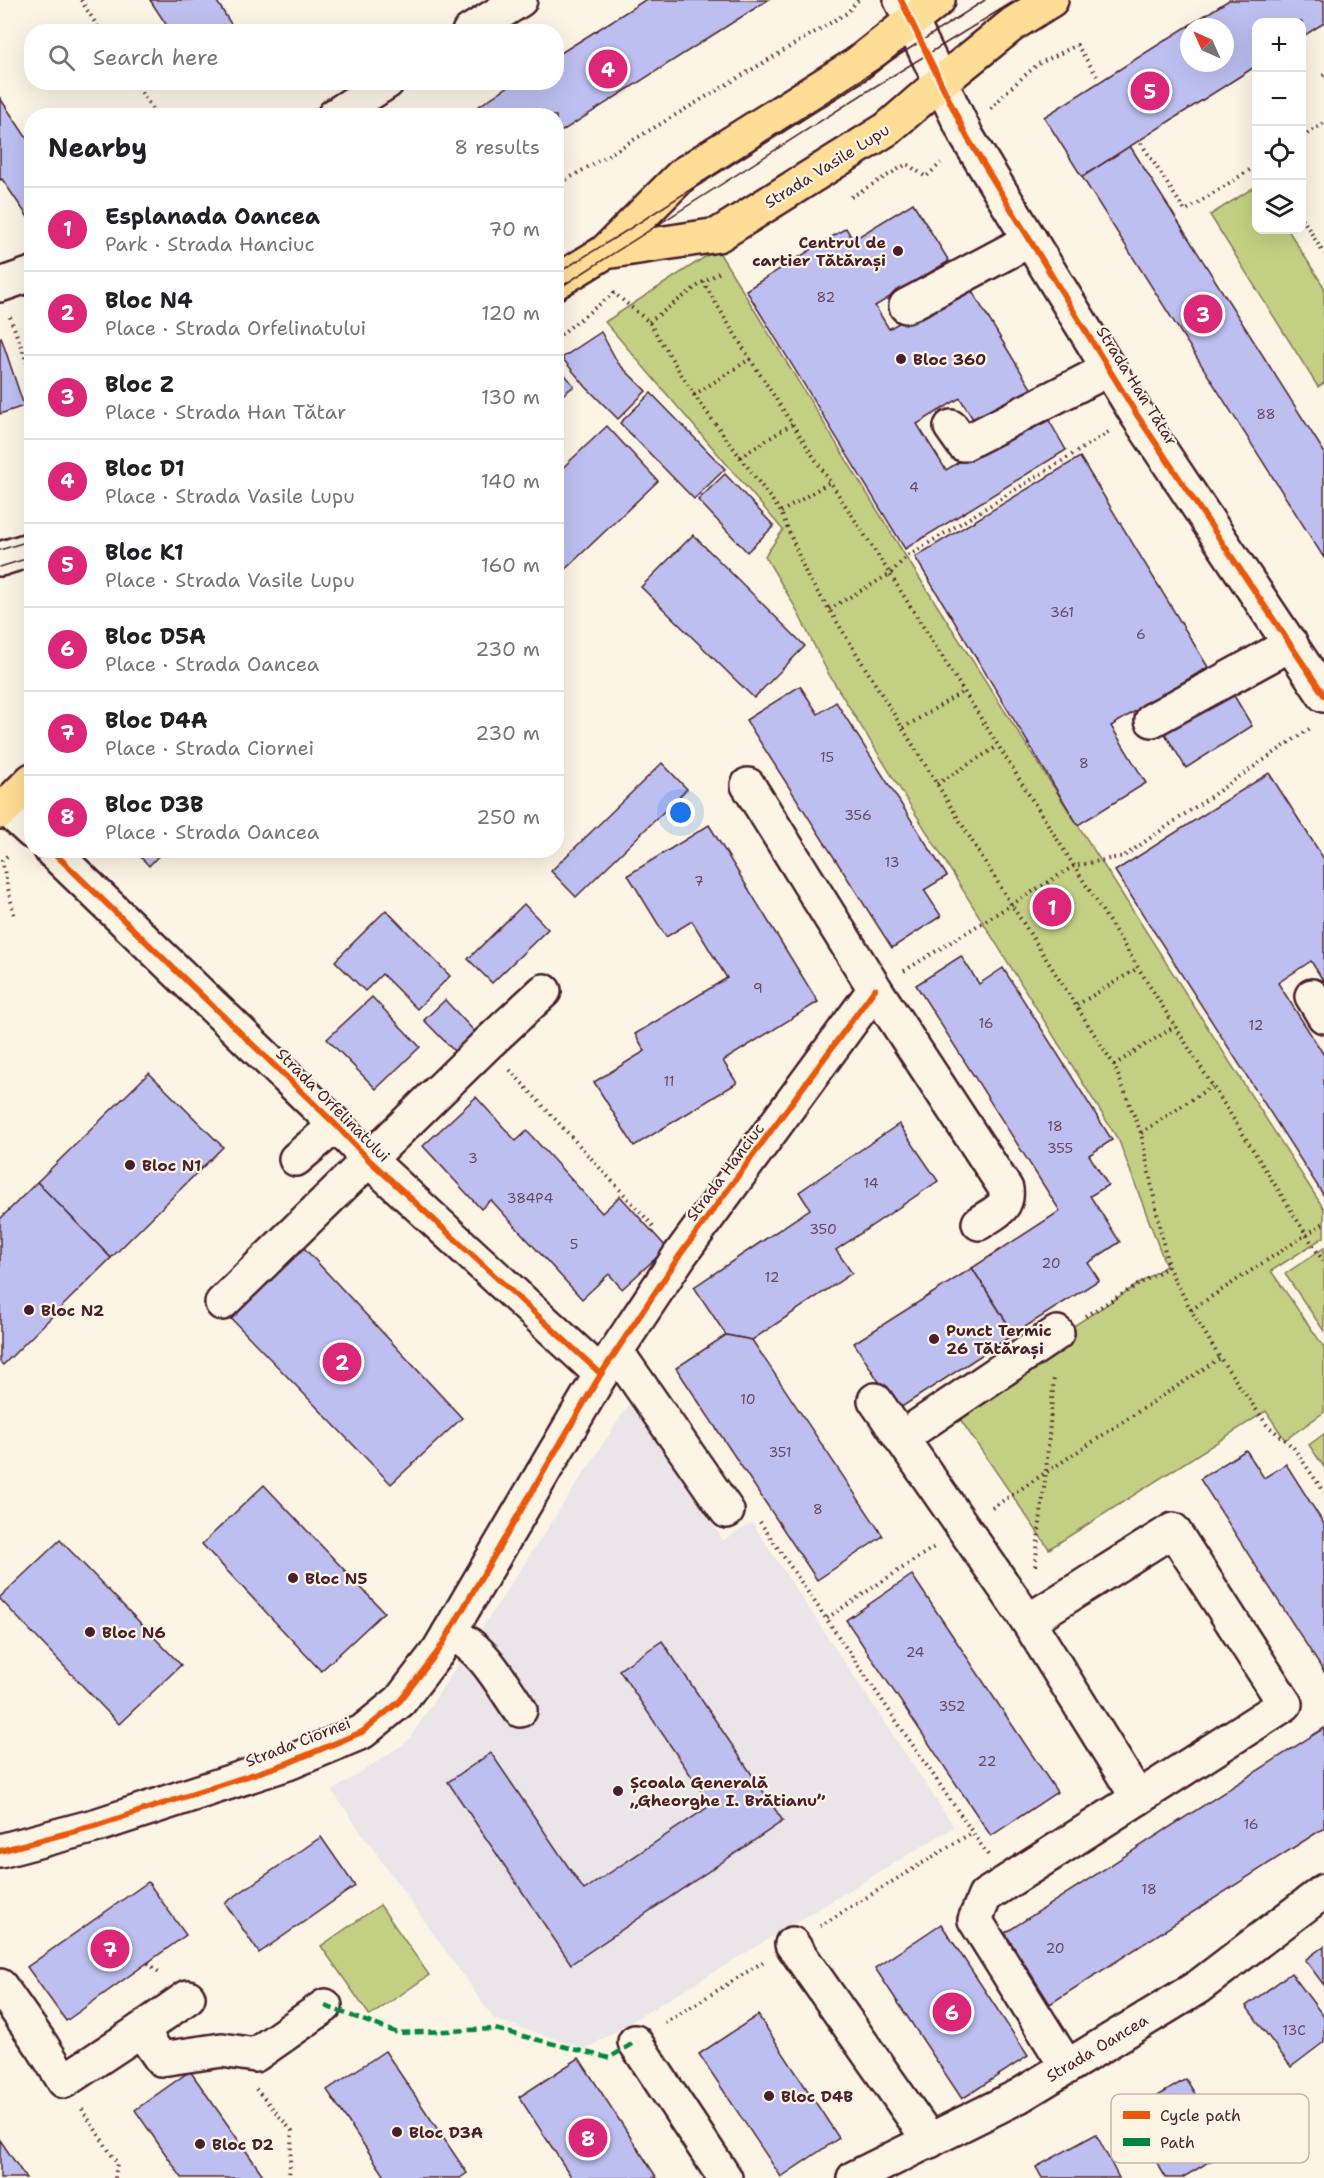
<!DOCTYPE html>
<html lang="en">
<head>
<meta charset="utf-8">
<style>
  body { margin:0; font-family:"Shantell Sans",sans-serif; background:#f2f2f2; color:#202124 }
  .controls { position:absolute; right:18px; top:18px; display:grid; overflow:hidden; border-radius:12px; box-shadow:0 6px 24px #0002 }
  .controls button { width:54px; height:54px; display:grid; place-items:center; padding:0; border:0; border-bottom:2px solid #e0e0e0; background:#fff; color:#202124; font:30px sans-serif }
  .compass { position:absolute; left:1180px; top:18px; width:54px; height:54px; border-radius:50%; background:#fff; box-shadow:0 6px 24px #0002; rotate:315deg }
  .you { position:absolute; left:681px; top:813px; width:21px; height:21px; margin:-15px; border:4px solid #fff; border-radius:50%; background:#1a73e8; box-shadow:0 0 0 9px #1a73e833 }
  .badge { display:grid; place-items:center; width:39px; height:39px; border-radius:50%; background:#db2777; color:#fff; font-size:20px; font-weight:700 }
  .pin { position:absolute; translate:-50% -50%; border:3px solid #fff; box-shadow:0 2px 6px #0006 }
  .list { margin:0; padding:0; list-style:none }
  h2 { display:flex; justify-content:space-between; align-items:center; height:78px; margin:0; padding:0 24px; font-size:26px }
  h2 small { font-size:20px; font-weight:400; color:#757577 }
  .list li { display:grid; grid-template-columns:39px 1fr auto; gap:18px; align-items:center; box-sizing:border-box; height:84px; padding:0 24px; border-top:2px solid #e0e0e0 }
  .list b { display:block; font-size:22px; white-space:nowrap }
  .list p { margin:0; font-size:20px; white-space:nowrap; color:#757577 }
  .list em { font-size:20px; font-style:normal; color:#757577 }
  .icon { flex:none; width:33px; height:33px; fill:none; stroke:currentColor; stroke-width:2; stroke-linecap:round; stroke-linejoin:round }
  .map { position:relative; flex:none; width:1324px; height:2178px; overflow:hidden }
  .search { position:absolute; background:#fff; box-shadow:0 6px 24px #0002; left:24px; top:24px; width:540px; height:66px; display:flex; align-items:center; gap:15px; box-sizing:border-box; padding:0 21px; border-radius:24px; color:#757577; font-size:22px }
  .panel { position:absolute; background:#fff; box-shadow:0 6px 24px #0002; left:24px; top:108px; width:540px; height:750px; border-radius:24px }
  .map>svg:first-child { display:block }
</style>
</head>
<body>
<div class="map">
<svg width="1324" height="2178" viewBox="0 0 1324 2178">
  <rect width="100%" height="100%" fill="#fcf5e5"/>
  <filter id="ink" filterUnits="userSpaceOnUse"><feTurbulence type="fractalNoise" baseFrequency=".0167" numOctaves="2"/><feDisplacementMap in="SourceGraphic" scale="12" xChannelSelector="R" yChannelSelector="G"/><feConvolveMatrix kernelMatrix="1 2 1 2 8 2 1 2 1" color-interpolation-filters="sRGB"/></filter>
  <g filter="url(#ink)">
    <path fill="#e9e5e9" d="M630,1403l93,137 29,-17 202,304 -368,222 -92,-30 -162,-228 75,-49z"/>
    <g fill="#c3d084" stroke="#867858" stroke-width="1.5">
      <path d="M1256,186v44h32l36,57v96l-6,4 -108,-172z"/>
      <path d="M717,249l189,308 418,652v28l-53,34 53,76v65l-39,28 -19,-29 -217,138 -98,-143 215,-140 -47,-125 -291,-468 -34,-68 -29,-49 18,-26 -178,-208z"/>
      <path d="M1324,1248v83l-39,-57z"/>
      <path d="M1324,1434v33l-15,-22z"/>
      <path d="M380,1905l49,70 -59,41 -49,-70z"/>
    </g>
    <g fill="#bdbff1" stroke="#4a1f2b" stroke-width="1.5" fill-rule="evenodd">
      <path d="M150,0h66l20,32h-65z"/>
      <path d="M645,0h123l-212,135v-19h-92l51,-34h41v-26z"/>
      <path d="M1229,0h95v23l-22,14v-15h-46v44l-174,111 -38,-60zM1189,27h36v36h-36z"/>
      <path d="M0,98l32,48v77l-30,-44 -2,1z"/>
      <path d="M1130,146l194,306v106l-242,-381z"/>
      <path d="M913,203l36,58 -74,45 14,23 77,-48 66,109 -56,34 -16,-26 -43,26 29,46 97,-60 23,40 -161,99 -159,-259 100,-62 7,12z"/>
      <path d="M601,332l17,31 28,28 -28,28 -32,-32 -24,-29z"/>
      <path d="M1,337l23,69 -24,8v-76z"/>
      <path d="M556,363l18,23 -18,14z"/>
      <path d="M651,393l74,76 -31,30 -74,-76z"/>
      <path d="M607,426l51,55 -102,97v-104z"/>
      <path d="M1080,457l128,210 -97,59 35,57 -68,42 -163,-268z"/>
      <path d="M725,474l49,52 -27,26 -49,-52z"/>
      <path d="M693,535l112,111 -51,52 -113,-111z"/>
      <path d="M800,686l18,28 18,-12 111,174 -23,14 17,26 -49,32 -146,-228z"/>
      <path d="M1229,687l23,39 -66,42 -24,-39z"/>
      <path d="M662,763l25,26 -111,108 -25,-26z"/>
      <path d="M1269,773l55,86v123l-13,-21 -33,22 46,72v141l-209,-325z"/>
      <path d="M709,825l109,177 -95,59 14,22 -103,63 -40,-64 51,-31 -10,-17 92,-56 -35,-57 -26,16 -38,-62z"/>
      <path d="M134,850h30l-15,16z"/>
      <path d="M524,904l24,25 -56,54 -24,-24z"/>
      <path d="M386,910l64,66 -33,33 -35,-35 -17,17 -30,-30z"/>
      <path d="M961,956l18,28 24,-16 109,172 -23,15 19,30 -18,11 30,46 -32,21 11,17 -85,54 -42,-66 88,-57 -144,-226z"/>
      <path d="M372,997l48,50 -44,42 -49,-50z"/>
      <path d="M445,1000l31,33 -20,20 -32,-33z"/>
      <path d="M149,1073l74,74 -112,111 -74,-76z"/>
      <path d="M476,1097l40,44 11,-10 75,82 18,-17 47,52 -45,41 -13,-15 -27,25 -91,-99 -10,9 -58,-63z"/>
      <path d="M899,1124l39,57 -102,69 16,23 -100,67 -26,-5 -32,-48 116,-78 -11,-17z"/>
      <path d="M37,1182l74,76 -108,107 -3,-3v-143z"/>
      <path d="M292,1235l170,183 -71,66 -172,-178z"/>
      <path d="M972,1268l42,66 -117,76 -43,-67z"/>
      <path d="M726,1335l26,5 131,196 -66,44 -141,-212z"/>
      <path d="M1246,1450l18,28 22,-14 38,60v148l-124,-193z"/>
      <path d="M264,1485l120,127 -63,59 -119,-127z"/>
      <path d="M60,1540l121,125 -62,59 -119,-125v-2z"/>
      <path d="M912,1575l145,217 -66,44 -145,-216z"/>
      <path d="M662,1641l121,180 -212,143 -123,-182 43,-29 93,137 127,-85 -92,-135z"/>
      <path d="M1324,1728v100l-274,176 -45,-71z"/>
      <path d="M321,1837l34,49 -96,67 -34,-50z"/>
      <path d="M148,1882l38,53 -120,86 -39,-54z"/>
      <path d="M941,1924l87,132 -66,43 -87,-131z"/>
      <path d="M1324,1946v39l-19,-25z"/>
      <path d="M1291,1973l33,44v25l-33,25 -45,-61z"/>
      <path d="M758,2015l81,123 -58,39 -82,-123z"/>
      <path d="M385,2051l82,122 -7,5h-74l-59,-88z"/>
      <path d="M579,2058l78,120h-85l-53,-81z"/>
      <path d="M190,2071l75,107h-83l-47,-68z"/>
      <path d="M1186,2079l43,71 -47,28h-16l-38,-64z"/>
      <path d="M1096,2134l23,44h-77l-6,-11z"/>
      <path d="M0,2140l26,38h-26z"/>
    </g>
    <g fill="none" stroke-linecap="round" stroke-linejoin="round">
      <defs>
        <g id="minor">
          <path d="M901,0l66,137 170,278 187,280"/>
          <path d="M469,32l51,-32"/>
          <path d="M334,116l53,-34"/>
          <path d="M0,285l32,-11"/>
          <path d="M906,306l124,-66"/>
          <path d="M951,427l12,17 146,-75"/>
          <path d="M0,559l32,-10"/>
          <path d="M1152,720l139,-76"/>
          <path d="M748,785l127,204 131,200c3,20 -13,24 -27,34"/>
          <path d="M5,807l27,25"/>
          <path d="M51,850l285,275 32,34 233,215"/>
          <path d="M1312,996l12,20"/>
          <path d="M296,1159l40,-34"/>
          <path d="M222,1303l265,-259 57,-53"/>
          <path d="M616,1351l111,160"/>
          <path d="M875,1400l153,221 145,-91 112,174 -300,192 -10,24 92,147"/>
          <path d="M901,1438l156,-105"/>
          <path d="M1028,1621l110,177"/>
          <path d="M449,1633c34,13 51,49 71,77"/>
          <path d="M0,1851l98,-26 190,-62 74,-31 38,-31 39,-51 162,-276 79,-119 195,-266"/>
          <path d="M792,1944l138,197"/>
          <path d="M0,1986l42,60 22,35 77,-51 20,29 61,-9 33,5 70,-49"/>
          <path d="M141,2030l47,-33"/>
          <path d="M635,2042l90,136"/>
          <path d="M854,2178l165,-82 179,-109 126,-96"/>
        </g>
        <g id="major">
          <path d="M605,252l113,-17 169,-106 54,-47 72,-58 38,-24"/>
          <path d="M556,282l49,-30 78,-78 174,-110 81,-64"/>
          <path d="M0,812l32,-32"/>
        </g>
      </defs>
      <use href="#minor" stroke="#4a1f2b" stroke-width="38"/>
      <use href="#major" stroke="#4a1f2b" stroke-width="38"/>
      <g stroke="#4a1f2b" stroke-width="4" stroke-dasharray="1.5 4.5" stroke-linecap="butt">
        <path d="M81,0l20,32"/>
        <path d="M1324,75l-2,1 2,3"/>
        <path d="M135,82l22,34"/>
        <path d="M991,109l15,-17 32,-28 39,-19 20,31"/>
        <path d="M1302,137l22,-14"/>
        <path d="M1141,143l44,68 71,-45"/>
        <path d="M556,186l291,-173 11,-13"/>
        <path d="M851,197l56,-33 19,13 15,-14"/>
        <path d="M1302,218l22,36"/>
        <path d="M10,317l22,59"/>
        <path d="M649,322l54,-40 19,-11"/>
        <path d="M556,338l58,-45 35,29 45,73 87,117 27,66 21,31 182,295 103,161 27,68 27,134 23,43 29,48 47,67 26,22 31,45"/>
        <path d="M750,359l140,215 433,687"/>
        <path d="M694,395l56,-36 -47,-77"/>
        <path d="M740,457l52,-33"/>
        <path d="M781,512l49,-30"/>
        <path d="M829,609l61,-35 16,-17 203,-125"/>
        <path d="M903,728l61,-37"/>
        <path d="M937,784l61,-38"/>
        <path d="M7,856l-5,5 12,54"/>
        <path d="M904,971l170,-105 50,-10 188,-129"/>
        <path d="M1077,1005l61,-37"/>
        <path d="M1114,1065l61,-39"/>
        <path d="M510,1070l145,158"/>
        <path d="M1141,1133l71,-47"/>
        <path d="M1191,1310l133,-87"/>
        <path d="M1085,1316l83,-49"/>
        <path d="M992,1508l228,-150"/>
        <path d="M760,1522l228,333"/>
        <path d="M1035,1566l11,-95 8,-94"/>
        <path d="M827,1618l107,-71"/>
        <path d="M820,1926l153,-94"/>
        <path d="M148,1963l12,10"/>
        <path d="M665,2023l98,-61"/>
        <path d="M256,2089l36,42 -3,47"/>
        <path d="M82,2109l35,54 -2,15"/>
      </g>
      <use href="#minor" stroke="#fcf5e5" stroke-width="33"/>
      <use href="#major" stroke="#fedd96" stroke-width="33"/>
      <g stroke="#4a1f2b" stroke-width="1.5">
        <path d="M556,274l70,-43 359,-231"/>
        <path d="M556,290l310,-198 150,-92"/>
        <path d="M0,550l32,-10"/>
        <path d="M0,567l32,-10"/>
      </g>
      <path stroke="#00873e" stroke-width="4.5" stroke-dasharray="9 4.5" stroke-linecap="butt" d="M325,2006l73,27 97,-4 114,29 26,-16"/>
      <defs>
        <g id="cycleway">
          <path d="M901,0l66,137 170,278 187,280"/>
          <path d="M51,850l285,275 32,34 233,215"/>
          <path d="M0,1851l98,-26 190,-62 74,-31 38,-31 39,-51 162,-276 79,-119 195,-266"/>
        </g>
      </defs>
      <use href="#cycleway" stroke="#fcf5e5" stroke-width="10"/>
      <use href="#cycleway" stroke="#e8590c" stroke-width="6"/>
    </g>
  </g>
  <g fill="#4a1f2b" stroke="#fcf5e5" stroke-width="2">
    <circle cx="898" cy="251" r="6"/>
    <circle cx="901" cy="359" r="6"/>
    <circle cx="130" cy="1165" r="6"/>
    <circle cx="29" cy="1310" r="6"/>
    <circle cx="934" cy="1339" r="6"/>
    <circle cx="293" cy="1578" r="6"/>
    <circle cx="90" cy="1632" r="6"/>
    <circle cx="618" cy="1791" r="6"/>
    <circle cx="769" cy="2096" r="6"/>
    <circle cx="397" cy="2132" r="6"/>
    <circle cx="200" cy="2144" r="6"/>
  </g>
  <g text-anchor="middle" dominant-baseline="central" stroke-width="4.5" stroke-linejoin="round" paint-order="stroke">
    <g font-size="14" fill="#67475c">
      <text x="826" y="297">82</text>
      <text x="1266" y="414">88</text>
      <text x="914" y="487">4</text>
      <text x="1062" y="612">361</text>
      <text x="1141" y="634">6</text>
      <text x="827" y="757">15</text>
      <text x="1084" y="763">8</text>
      <text x="858" y="815">356</text>
      <text x="892" y="862">13</text>
      <text x="699" y="881">7</text>
      <text x="758" y="988">9</text>
      <text x="986" y="1023">16</text>
      <text x="1256" y="1025">12</text>
      <text x="669" y="1081">11</text>
      <text x="1055" y="1126">18</text>
      <text x="1060" y="1148">355</text>
      <text x="473" y="1158">3</text>
      <text x="871" y="1183">14</text>
      <text x="530" y="1198">384P4</text>
      <text x="823" y="1229">350</text>
      <text x="574" y="1244">5</text>
      <text x="1051" y="1263">20</text>
      <text x="772" y="1277">12</text>
      <text x="748" y="1399">10</text>
      <text x="780" y="1452">351</text>
      <text x="818" y="1509">8</text>
      <text x="915" y="1652">24</text>
      <text x="952" y="1706">352</text>
      <text x="987" y="1761">22</text>
      <text x="1251" y="1824">16</text>
      <text x="1149" y="1889">18</text>
      <text x="1055" y="1948">20</text>
      <text x="1294" y="2030">13C</text>
    </g>
    <g font-size="16" fill="#4a1f2b" stroke="#fcf5e5">
      <text transform="translate(827 166) rotate(-32)">Strada Vasile Lupu</text>
      <text transform="translate(1137 386) rotate(58)">Strada Han Tătar</text>
      <text transform="translate(333 1105) rotate(45)">Strada Orfelinatului</text>
      <text transform="translate(725 1172) rotate(-53)">Strada Hanciuc</text>
      <text transform="translate(298 1742) rotate(-21)">Strada Ciornei</text>
      <text transform="translate(1097 2048) rotate(-31)">Strada Oancea</text>
    </g>
    <g font-size="16" font-weight="bold" fill="#4a1f2b" stroke="#fcf5e5" text-anchor="start">
      <text x="886" y="242" text-anchor="end">Centrul de<tspan x="886" dy="18">cartier Tătărași</tspan></text>
      <text x="913" y="359">Bloc 360</text>
      <text x="142" y="1165">Bloc N1</text>
      <text x="41" y="1310">Bloc N2</text>
      <text x="946" y="1330">Punct Termic<tspan x="946" dy="18">26 Tătărași</tspan></text>
      <text x="305" y="1578">Bloc N5</text>
      <text x="102" y="1632">Bloc N6</text>
      <text x="630" y="1782">Școala Generală<tspan x="630" dy="18">„Gheorghe I. Brătianu”</tspan></text>
      <text x="781" y="2096">Bloc D4B</text>
      <text x="409" y="2132">Bloc D3A</text>
      <text x="212" y="2144">Bloc D2</text>
    </g>
  </g>
  <rect x="1111" y="2094" width="198" height="69" rx="9" fill="#fcf5e5" stroke="#c7b5ad" stroke-width="1.5"/>
  <rect x="1123" y="2111" width="27" height="8" fill="#e8590c"/>
  <rect x="1123" y="2138" width="27" height="8" fill="#00873e"/>
  <g font-size="16" fill="#4a1f2b">
    <text x="1160" y="2121">Cycle path</text>
    <text x="1160" y="2148">Path</text>
  </g>
</svg>
<div class="controls">
<button>+</button>
<button>−</button>
<button><svg class="icon" aria-label="locate" viewBox="0 0 24 24"><circle cx="12" cy="12" r="6"/><path d="M12 2v4M12 18v4M2 12h4M18 12h4"/></svg></button>
<button><svg class="icon" aria-label="layers" viewBox="0 0 24 24"><path d="M12 4l9 5-9 5-9-5zM3 14l9 5 9-5"/></svg></button>
</div>
<svg class="compass" viewBox="-18 -18 36 36"><path d="M0-13l5 13h-10z" fill="#e53935"/><path d="M0 13l5-13h-10z" fill="#757577"/></svg>
<div class="you"></div>
<div class="pin badge" style="left:1052px;top:907px">1</div>
<div class="pin badge" style="left:342px;top:1362px">2</div>
<div class="pin badge" style="left:1203px;top:314px">3</div>
<div class="pin badge" style="left:608px;top:69px">4</div>
<div class="pin badge" style="left:1150px;top:91px">5</div>
<div class="pin badge" style="left:952px;top:2012px">6</div>
<div class="pin badge" style="left:110px;top:1949px">7</div>
<div class="pin badge" style="left:588px;top:2138px">8</div>
<div class="search"><svg class="icon" aria-label="search" viewBox="0 0 24 24"><circle cx="10" cy="10" r="6"/><path d="M15 15l6 6"/></svg>Search here</div>
<section class="panel">
<h2>Nearby<small>8 results</small></h2>
<ul class="list">
<li><span class="badge">1</span><div><b>Esplanada Oancea</b><p>Park · Strada Hanciuc</p></div><em>70 m</em></li>
<li><span class="badge">2</span><div><b>Bloc N4</b><p>Place · Strada Orfelinatului</p></div><em>120 m</em></li>
<li><span class="badge">3</span><div><b>Bloc Z</b><p>Place · Strada Han Tătar</p></div><em>130 m</em></li>
<li><span class="badge">4</span><div><b>Bloc D1</b><p>Place · Strada Vasile Lupu</p></div><em>140 m</em></li>
<li><span class="badge">5</span><div><b>Bloc K1</b><p>Place · Strada Vasile Lupu</p></div><em>160 m</em></li>
<li><span class="badge">6</span><div><b>Bloc D5A</b><p>Place · Strada Oancea</p></div><em>230 m</em></li>
<li><span class="badge">7</span><div><b>Bloc D4A</b><p>Place · Strada Ciornei</p></div><em>230 m</em></li>
<li><span class="badge">8</span><div><b>Bloc D3B</b><p>Place · Strada Oancea</p></div><em>250 m</em></li>
</ul>
</section>
</div>
</body>
</html>
